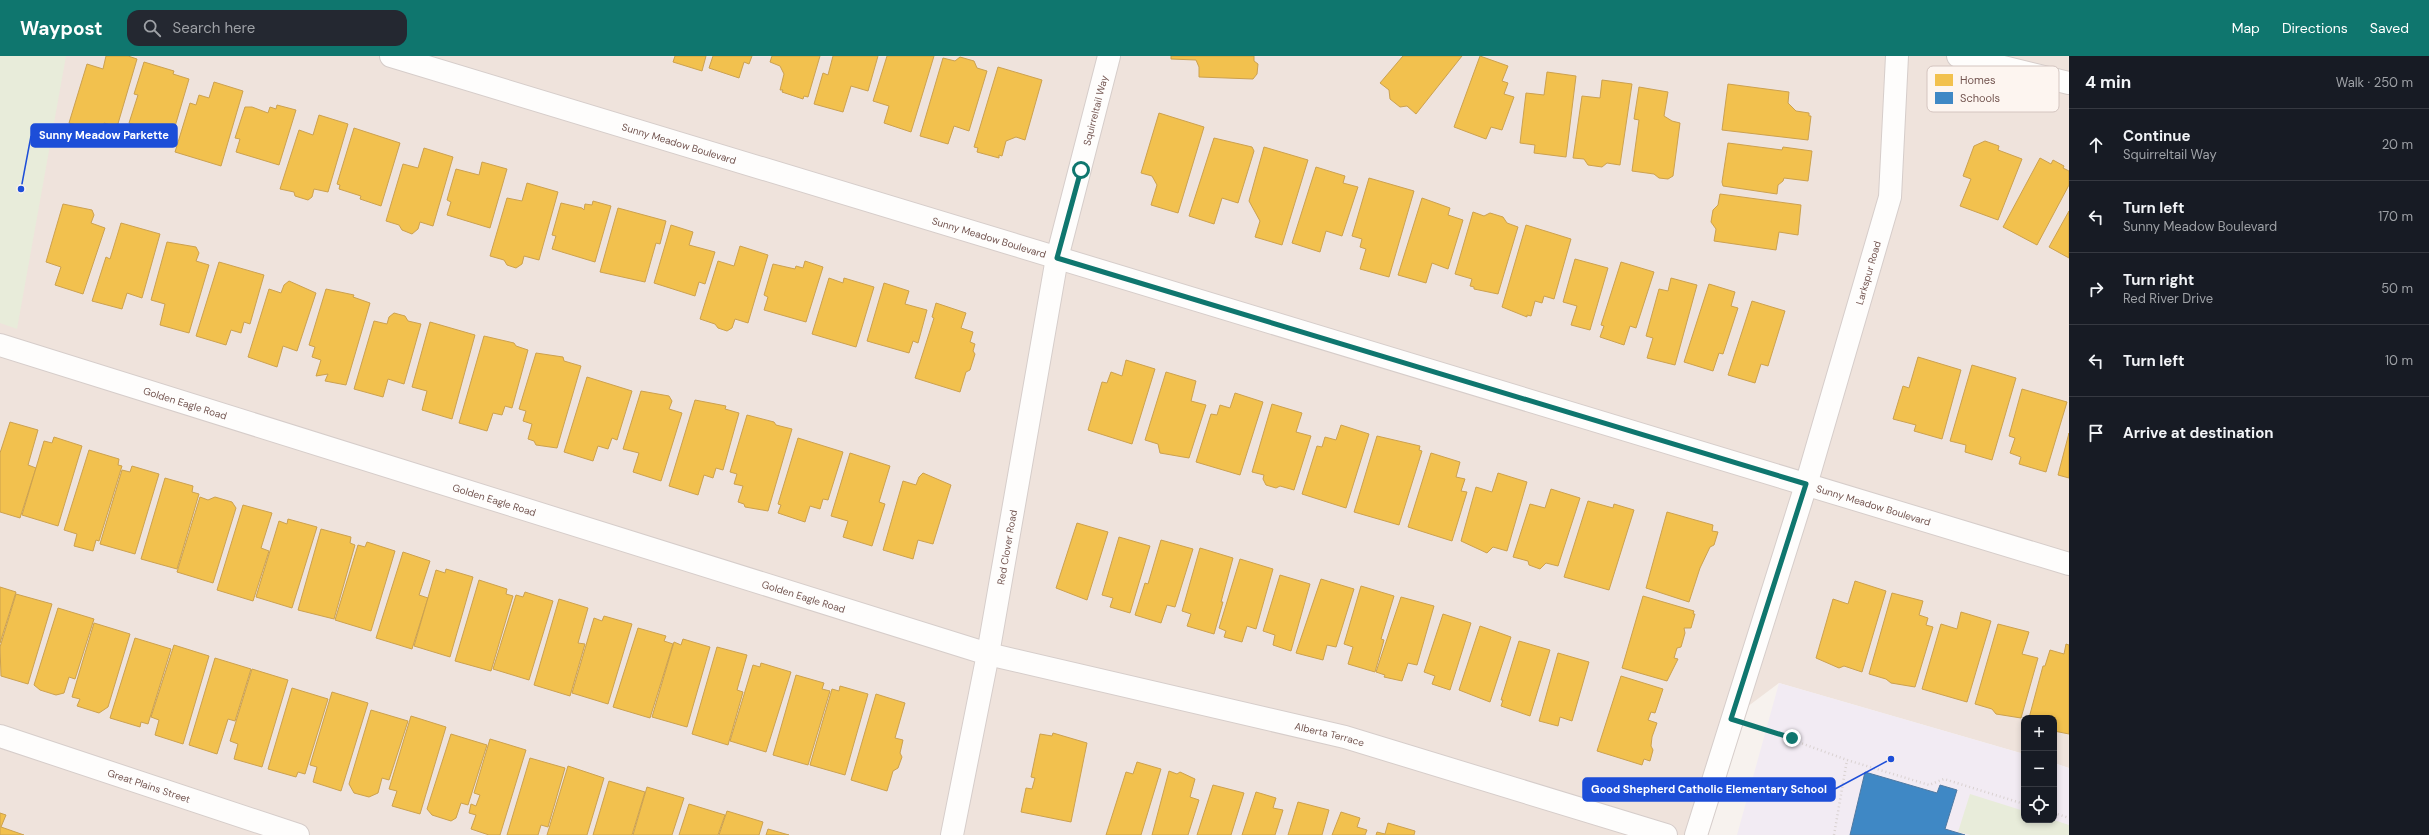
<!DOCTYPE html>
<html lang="en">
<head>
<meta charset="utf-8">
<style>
  body { margin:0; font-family:"DM Sans",sans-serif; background:#242831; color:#f1f3f6 }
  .controls { position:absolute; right:12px; bottom:12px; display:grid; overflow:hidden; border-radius:8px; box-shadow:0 2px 6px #0003 }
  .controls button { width:36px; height:36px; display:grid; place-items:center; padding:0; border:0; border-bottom:1px solid #363941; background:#171b24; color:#f1f3f6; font:20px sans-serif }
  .stop { position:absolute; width:12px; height:12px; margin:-9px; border:3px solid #0f766e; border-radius:50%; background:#fff }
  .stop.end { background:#0f766e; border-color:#fff; box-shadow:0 1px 4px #0008 }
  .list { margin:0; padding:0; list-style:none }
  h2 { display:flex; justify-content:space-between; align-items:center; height:52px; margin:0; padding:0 16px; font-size:17px }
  h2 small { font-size:13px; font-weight:400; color:#9ea1a6 }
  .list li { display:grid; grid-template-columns:26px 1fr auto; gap:12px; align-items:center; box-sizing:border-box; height:72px; padding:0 16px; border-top:1px solid #363941 }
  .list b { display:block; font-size:15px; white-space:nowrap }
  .list p { margin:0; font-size:13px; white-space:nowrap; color:#9ea1a6 }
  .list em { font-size:13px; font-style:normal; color:#9ea1a6 }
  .icon { flex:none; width:22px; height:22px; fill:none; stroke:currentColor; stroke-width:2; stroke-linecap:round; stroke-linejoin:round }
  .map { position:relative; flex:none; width:2069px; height:779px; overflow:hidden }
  header { display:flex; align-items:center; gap:24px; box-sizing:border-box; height:56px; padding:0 20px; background:#0f766e; color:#fff }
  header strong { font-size:19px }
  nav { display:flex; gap:22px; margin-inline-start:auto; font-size:14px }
  .search { width:280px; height:36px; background:#242831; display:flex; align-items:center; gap:10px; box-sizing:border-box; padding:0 14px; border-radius:12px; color:#9ea1a6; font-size:15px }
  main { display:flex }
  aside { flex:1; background:#171b24 }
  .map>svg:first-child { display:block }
</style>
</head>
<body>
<header>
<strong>Waypost</strong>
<div class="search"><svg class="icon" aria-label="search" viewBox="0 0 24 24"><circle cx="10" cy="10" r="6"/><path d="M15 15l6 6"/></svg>Search here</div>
<nav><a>Map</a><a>Directions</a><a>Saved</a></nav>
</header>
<main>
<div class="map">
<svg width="2069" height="779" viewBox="0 0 2069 779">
  <rect width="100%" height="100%" fill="#f7f2ee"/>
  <path fill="#efe3dc" d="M0,0h2069v712l-15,-5v-45h-30v36l-245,-71 -48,36 -35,116h-1696z"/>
  <path fill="#f2ebf3" d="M1779,627l245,71v66h30v-57l15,5v67h-332z"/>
  <g fill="#e8ecda">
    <path d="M0,0h66l-49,273 -17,-6z"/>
    <path d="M1970,738l54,17v9h30l15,5v10h-99l-12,-3z"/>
  </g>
  <g fill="#f2c14e" stroke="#cca14f">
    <path d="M106,0h22l9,3 -20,68 -13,-4 -2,8 -6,4 -10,-3 -2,-5 -15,-4 18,-59 16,5z"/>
    <path d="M675,0h31l-4,15 -29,-9z"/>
    <path d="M713,0h39l-3,8 -5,-2 -5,16 -30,-10z"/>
    <path d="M772,0h48l-12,41 -4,-1 -1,3 -21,-7 1,-2h-3l4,-16 -4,-8 -10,-4z"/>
    <path d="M833,0h45l-10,35 -17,-5 -8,26 -29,-8 9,-31 5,2z"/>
    <path d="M887,0h47l-23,76 -27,-9 5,-17 -16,-5z"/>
    <path d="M1171,0h83v5l4,3 -1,10 -4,5 -54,-2v-10l-3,-7 -25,-1z"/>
    <path d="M1403,0h59l-46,58 -9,-8 -7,1 -10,-8 -1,-9 -9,-7z"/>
    <path d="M1480,0l28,10 -6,15 6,2 -4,11 10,3 -12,33 -11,-3 -5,12 -32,-12z"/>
    <path d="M960,1l14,4 3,7 10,3 -18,60 -15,-5 -6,18 -28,-8 23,-78 12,3z"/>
    <path d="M144,6l30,9 -1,3 16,5 -18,61 -21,-6 1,-4 -22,-7 9,-28 -4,-1z"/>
    <path d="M998,11l44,13 -17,60 -9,-3 -10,4 -4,15 -3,-1v3l-22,-6 1,-4 -4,-1z"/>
    <path d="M1547,16l29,4 -10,81 -32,-4 1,-8 -15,-2 6,-50 18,2z"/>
    <path d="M1602,24l30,4 -12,81 -13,-2 -5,4 -14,-2 -4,-6 -11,-1 9,-62 18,2z"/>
    <path d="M214,26l29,9 -22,75 -46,-14 15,-49 6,2 3,-10 10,3z"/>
    <path d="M1728,28l61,8 -1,11 8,8 13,2v3h2l-3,24 -86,-10z"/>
    <path d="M1639,31l29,5 -4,24 8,5 8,2 -7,53 -5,3 -9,-1 -5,-4 -22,-3 7,-51 -5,-1z"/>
    <path d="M277,49l19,5 -17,55 -43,-13 4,-13 -5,-1 10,-31h7l16,6 2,-6 6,2z"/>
    <path d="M1159,57l45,14 -26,86 -27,-8 6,-20 -5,-9 -11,-3z"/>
    <path d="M319,59l29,9 -20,68 -14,-3 -2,8 -4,3 -13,-4 -1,-4 -14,-3 19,-59 14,5z"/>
    <path d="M354,72l46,15 -19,63 -21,-7 1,-3 -22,-7 1,-4 -3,-1z"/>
    <path d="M1214,82l38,9 2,4 -16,52 -16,-5 -8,26 -25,-8z"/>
    <path d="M1985,85l14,5 -1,4 24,9 -24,61 -38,-14 11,-27 -8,-3 11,-30z"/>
    <path d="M1728,87l54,7 1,-3 29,4 -4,30 -24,-3 -1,3 -5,4 -1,9 -54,-8 -1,-4z"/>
    <path d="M1264,91l44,13 -26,85 -27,-8 5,-16 -11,-20z"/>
    <path d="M424,92l29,9 -20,69 -13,-4 -2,7 -6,5 -10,-4 -3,-5 -13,-4 17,-57 15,4z"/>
    <path d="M2040,102l11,6 2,-4 11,6 -1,2 6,3v14l-32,60 -34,-18z"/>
    <path d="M482,106l25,7 -17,59 -43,-13 4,-13 -4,-2 9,-31 23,6z"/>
    <path d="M1316,111l29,9 -2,7 15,4 -16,49 -16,-5 -6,21 -28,-9z"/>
    <path d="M1369,122l45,13 -25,86 -29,-8 6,-20 -6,-2 2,-8 -10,-3z"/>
    <path d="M527,127l31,9 -19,68 -15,-4 -2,8 -6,4 -9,-3 -3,-5 -14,-4 17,-58 15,3z"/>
    <path d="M1720,138l81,11 -3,30 -19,-3 -3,18 -62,-9 2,-12 -5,-7 2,-12 5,-5z"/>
    <path d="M1422,142l28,10 -2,7 15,5 -15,49 -16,-6 -6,20 -28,-8z"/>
    <path d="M593,145l18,5 -16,56 -43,-13 4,-13 -4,-1 9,-32 21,5 2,2 1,-6 7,1z"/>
    <path d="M63,148l29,6 2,5 -3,8 14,5 -22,66 -28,-9 6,-18 -15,-5z"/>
    <path d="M618,152l48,13 -6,23 -4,-1 -11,39 -45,-10z"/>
    <path d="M2069,155v47l-20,-11z"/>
    <path d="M1473,156l11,4 6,-3 13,4 4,6 11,4 -20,67 -24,-5v-2l-4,-1 2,-7 -17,-5z"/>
    <path d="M121,167l39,11 -18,64 -15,-5 -5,16 -30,-8 14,-44 4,2z"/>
    <path d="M671,169l22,7 -4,13 26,7 -10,32 -6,-2 -4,14 -41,-13z"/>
    <path d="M1526,169l45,14 -17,60 -10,-3 -2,7 -7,-2 -4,15 -4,-1v2l-25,-10z"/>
    <path d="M167,186l29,5 3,6 -3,8 13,4 -20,68 -29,-8 5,-21 -14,-4z"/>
    <path d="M740,190l28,9 -20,68 -13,-4 -3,9 -5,3 -9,-3 -3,-4 -15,-5 18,-58 16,5z"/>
    <path d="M1575,203l33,9 -18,62 -19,-5 6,-19 -14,-4z"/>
    <path d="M805,205l18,6 -17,55 -42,-12 4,-13 -4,-2 9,-31 22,5 1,-3 7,2z"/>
    <path d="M219,206l45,13 -14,49 -6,-2 -3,11 -10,-3 -5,15 -30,-9z"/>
    <path d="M1621,206l33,10 -18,56 -6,-2 -6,19 -24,-8 4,-11 -3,-1z"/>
    <path d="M829,222l14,5 1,-5 30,9 -18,60 -44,-13z"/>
    <path d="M1671,222l26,7 -22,80 -28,-7 6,-20 -7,-2 13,-47 9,2z"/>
    <path d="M289,225l27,12 -19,58 -14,-5 -6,21 -29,-10 21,-68 12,4 3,-8z"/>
    <path d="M884,227l25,8 -4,13 22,6 -9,33 -5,-2 -4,12 -42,-12z"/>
    <path d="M1709,228l26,8 -4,14 7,2 -15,46 -4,-1 -6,18 -29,-9z"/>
    <path d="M326,233l28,6 -1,2 17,6 -24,82 -21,-4 3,-7 -12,2 5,-16 -9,-3 3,-10 -6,-2z"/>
    <path d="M1752,245l33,10 -17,55 -7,-2 -6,19 -27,-8z"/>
    <path d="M936,247l30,10 -5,15 12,4 -3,10 5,2 -2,7 2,3 -5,16 -4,2 -6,20 -45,-14 19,-60 -2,-1z"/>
    <path d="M394,257l11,3 3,5 13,3 -17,60 -16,-5 -5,18 -29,-8 20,-68 13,3 2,-7z"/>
    <path d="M430,266l45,13 -23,84 -30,-9 5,-19 -15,-4z"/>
    <path d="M484,280l30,7 2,3 12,4 -16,58 -7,-2 -3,9 -9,-2 -6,18 -28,-8z"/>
    <path d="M536,297l27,4 1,4 17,5 -24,82 -21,-3 -2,-4 -6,-2 4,-15 -9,-3 3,-10 -7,-2z"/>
    <path d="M1918,301l43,13 -19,69 -28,-8 2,-6 -23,-6 10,-33 6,2z"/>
    <path d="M1126,304l29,9 -23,75 -44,-14 14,-48 5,1 4,-11 11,4z"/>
    <path d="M1972,309l44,13 -24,82 -27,-8 1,-7 -16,-4z"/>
    <path d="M1166,316l30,9 -5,20 15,4 -17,53 -29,-5 -2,-9 -13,-4z"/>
    <path d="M587,321l45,14 -15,49 -5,-2 -4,11 -10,-3 -5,15 -29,-9z"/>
    <path d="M2022,333l45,13 -21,70 -27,-8 2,-7 -11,-4 5,-15 -6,-2z"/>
    <path d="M641,335l28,5 3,5 -3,8 13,4 -21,68 -28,-9 6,-19 -16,-4z"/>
    <path d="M1235,337l28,9 -23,73 -44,-13 15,-48 6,1 3,-10 10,3z"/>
    <path d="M695,344l31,6 -1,3 14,4 -16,57 -7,-2 -3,10 -9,-3 -6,20 -29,-9z"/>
    <path d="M1272,348l30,9 -6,19 15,4 -17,54 -14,-4 -4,2 -10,-3 -3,-6 1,-4 -12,-3z"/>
    <path d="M747,359l27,7 2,3 16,4 -24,82 -23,-4 -1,-3 -6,-2 5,-16 -9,-2 3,-10 -7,-2z"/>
    <path d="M10,366l28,8 -10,35 8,3 -16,50 -20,-6v-59z"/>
    <path d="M1341,369l28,9 -23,74 -44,-14 15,-48 5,1 3,-10 11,3z"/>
    <path d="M2069,377v45l-11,-3z"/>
    <path d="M1377,380l43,10 -1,4 3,1 -23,74 -45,-13z"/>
    <path d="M54,381l28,9 -24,80 -36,-11 22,-74 8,2z"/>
    <path d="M798,382l45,14 -15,48 -5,-1 -3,10 -10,-3 -5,16 -27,-9 3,-8 -3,-1z"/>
    <path d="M89,394l30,9 -1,6 4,1 -23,75 -3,-1 -3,11 -19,-5 3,-12 -13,-4z"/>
    <path d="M850,397l40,13 -11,36 6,2 -13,42 -29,-9 5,-16 -17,-5z"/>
    <path d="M1431,397l29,9 -4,15 9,2 -4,12 6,1 -15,49 -44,-14z"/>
    <path d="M132,410l27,8 -24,80 -35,-10 22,-74 8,2z"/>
    <path d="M923,417l28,12 -18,59 -15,-4 -5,19 -30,-9 20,-69 13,4 3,-8z"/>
    <path d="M1498,417l29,9 -20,69 -14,-4 -6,6 -26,-12 15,-54 16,5z"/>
    <path d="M165,422l28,8 -1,6 7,2 -22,75 -36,-10z"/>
    <path d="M1551,433l29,9 -22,68 -12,-3 -6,6 -11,-4 -1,-4 -15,-4 17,-53 15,4z"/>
    <path d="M200,441l8,3 7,-3 17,5 4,6 -23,75 -36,-11z"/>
    <path d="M1588,445l25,7 1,-4 20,6 -25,80 -45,-13z"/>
    <path d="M243,449l29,8 -11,35 8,3 -16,50 -36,-11z"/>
    <path d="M1667,456l46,13 -1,6 6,1 -4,13 -4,2 -10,21 -11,34 -43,-14z"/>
    <path d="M288,463l29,8 -25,81 -36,-11 23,-76 8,3z"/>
    <path d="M1077,467l31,9 -21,68 -31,-12z"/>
    <path d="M321,473l30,8 -1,6 5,2 -21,74 -36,-9z"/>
    <path d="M1119,481l31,9 -20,67 -20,-6 3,-9 -11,-3z"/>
    <path d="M1161,484l32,9 -18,58 -8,-2 -6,18 -26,-8 10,-32 3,1z"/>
    <path d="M367,486l28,9 -24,80 -36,-11 23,-75 7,2z"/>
    <path d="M1200,492l33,10 -12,44h2l-9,32 -27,-8 4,-12 -9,-3z"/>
    <path d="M403,496l27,9 -11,34 9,3 -16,51 -36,-11z"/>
    <path d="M1240,503l33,10 -17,60 -9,-3 -5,16 -18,-5 2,-6 -7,-3z"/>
    <path d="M446,513l27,8 -23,80 -36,-11 22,-76 9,3z"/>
    <path d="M1280,519l30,9 -19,67 -18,-6 2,-10 -12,-4z"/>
    <path d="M1321,523l33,10 -18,58 -9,-2 -4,15 -27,-7z"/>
    <path d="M479,524l28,9 -1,5 7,2 -22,75 -36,-10z"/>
    <path d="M1855,525l31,10 -24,81 -18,-6 -5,2 -23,-10 17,-59 15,5z"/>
    <path d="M1361,530l33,10 -13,43 3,1 -9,32 -27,-8 5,-17 -9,-3z"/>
    <path d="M0,531l16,5 -16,51z"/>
    <path d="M525,536l28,9 -24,79 -36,-11 23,-74 7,2z"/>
    <path d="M1892,537l31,8 -4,14 9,3 -2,7 7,2 -18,60 -24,-4 -5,-4 -17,-5z"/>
    <path d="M16,538l36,10 -24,80 -27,-8 -1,-29z"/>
    <path d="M1643,540l51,15 -1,3h2l-4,14h-7l1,5 -4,14 -4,1 -3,10 4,1 -11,22 -45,-13z"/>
    <path d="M1401,541l33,9 -17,59 -9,-2 -6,18 -18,-4 1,-2 -9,-3z"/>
    <path d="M559,543l29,9 -10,35 7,1 -15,52 -36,-11z"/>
    <path d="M58,552l36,11 -19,60 -6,-2 -5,16 -8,2 -16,-5 -6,-5z"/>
    <path d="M1961,556l30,9 -24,81 -45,-13 19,-65 16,5z"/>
    <path d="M1443,558l28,9 -21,67 -18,-6 3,-8 -11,-4z"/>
    <path d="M604,560l28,8 -24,80 -36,-11 22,-75 8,3z"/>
    <path d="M94,567l36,11 -22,73 -9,6 -22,-7 3,-7 -8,-2z"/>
    <path d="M1998,568l31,8 -7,22 16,4 -17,60 -25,-4 -4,-5 -17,-5z"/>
    <path d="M1480,570l31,11 -21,65 -31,-12z"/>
    <path d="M638,572l28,8 -2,5 9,3 -23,74 -37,-11z"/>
    <path d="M135,582l36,11 -23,75 -7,-2 -1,5 -30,-9z"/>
    <path d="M683,583l27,8 -23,80 -35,-10 22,-75 7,3z"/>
    <path d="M1519,585l31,9 -20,66 -29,-10 2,-6h-2z"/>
    <path d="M2066,588l3,1v89l-15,-3v-13h-25l14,-52h2l5,-16 14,4z"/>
    <path d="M174,589l35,11 -26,88 -28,-9 4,-15 -8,-3z"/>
    <path d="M717,591l30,8 -10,35 6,2 -15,53 -36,-11z"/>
    <path d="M1558,597l31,9 -17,59 -12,-4 -2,9 -19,-5z"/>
    <path d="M215,602l36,11 -16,52 -7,-2 -11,35 -28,-9z"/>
    <path d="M761,607l30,9 -25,80 -36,-11 23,-76 7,2z"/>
    <path d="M252,613l36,11 -26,87 -28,-8 4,-15 -8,-3z"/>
    <path d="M796,619l28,8 -2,6 8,2 -22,74 -35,-10z"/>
    <path d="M1621,620l42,13 -8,24 -4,-1 -3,8 9,3 -5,14 -1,9 2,4 -3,11 -6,-2 -2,6 -45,-14z"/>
    <path d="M840,630l28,8 -23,81 -35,-10 22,-76 7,2z"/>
    <path d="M292,632l36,11 -23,75 -7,-2 -2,5 -28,-8z"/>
    <path d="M332,636l36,11 -27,88 -28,-9 4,-15 -7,-2z"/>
    <path d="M876,638l29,9 -10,35 8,2 -3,13 2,4 -4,11 -5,3 -6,20 -36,-11z"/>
    <path d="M371,654l37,11 -19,59 -7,-2 -4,15 -9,4 -15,-4 -5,-9z"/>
    <path d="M411,660l35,11 -26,87 -28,-8 5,-15 -8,-2z"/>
    <path d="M1053,677l34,10 -16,79 -50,-10 5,-24 6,1 3,-11 -4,-1 9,-43 12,2z"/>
    <path d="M451,678l36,11 -19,60 -7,-2 -5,15 -5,3 -19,-6 -5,-6z"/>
    <path d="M490,683l36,11 -26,85h-11l-18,-6 5,-14 -7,-2 2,-9 5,2 4,-11 -6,-2z"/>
    <path d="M530,702l35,10 -17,59 -7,-2 -3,10h-31z"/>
    <path d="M1137,706l24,7 -20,66h-35l20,-63 7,2z"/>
    <path d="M568,710l36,12 -17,57h-40z"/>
    <path d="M1169,715l8,3 3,-2 15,7 -5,18 9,3 -11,35h-36z"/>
    <path d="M609,725l36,11 -13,43h-39z"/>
    <path d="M1213,729l31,8 -13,42h-34z"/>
    <path d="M647,731l37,11 -12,37h-39z"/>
    <path d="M1256,736l20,6 -3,10 10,2 -8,25h-33z"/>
    <path d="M1298,746l31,8 -7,25h-34z"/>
    <path d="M689,748l36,11 -7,20h-39z"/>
    <path d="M727,755l36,11 -4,13h-40z"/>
    <path d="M1341,756l19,6 -3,9 10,3 -2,5h-33z"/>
    <path d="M0,757l6,2 -5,12 23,8h-24z"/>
    <path d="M1388,767l27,8 -1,4h-38l1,-3 8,2z"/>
    <path d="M768,773l21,6h-23z"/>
  </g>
  <path fill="#3f88c5" stroke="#4f79a2" d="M1865,716l72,21 3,-8 17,5 -12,39 20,6h-115z"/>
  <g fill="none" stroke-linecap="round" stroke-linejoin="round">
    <defs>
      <g id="minor">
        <path d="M1958,0l111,27"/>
        <path id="s1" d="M0,289l988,309 357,83 321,98"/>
        <path id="s2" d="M0,680l298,99"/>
        <path id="s3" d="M952,779l36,-181 69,-396 52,-202"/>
        <path id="s4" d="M1696,779l110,-350 84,-288 7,-141"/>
      </g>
      <g id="tertiary">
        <path id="s5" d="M391,0l1678,508"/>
      </g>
    </defs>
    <use href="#minor" stroke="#d6cdca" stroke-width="24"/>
    <use href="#tertiary" stroke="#d6cdca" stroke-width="24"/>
    <g stroke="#d9d1d0" stroke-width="2.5" stroke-dasharray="1 3" stroke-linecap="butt">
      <path d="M1757,671l90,33 82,25 15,-6 80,25"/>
      <path d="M2054,757l15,5"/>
      <path d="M1834,779l13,-75"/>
    </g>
    <use href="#minor" stroke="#fefdfc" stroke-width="22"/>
    <use href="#tertiary" stroke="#fefdfc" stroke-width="22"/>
  </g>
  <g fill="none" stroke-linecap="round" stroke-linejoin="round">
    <path stroke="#0f766e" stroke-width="5" d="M1081,114l-24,88 749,226 -75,235 61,19"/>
  </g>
  <g text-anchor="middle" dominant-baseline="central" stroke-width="4" stroke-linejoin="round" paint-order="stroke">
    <g font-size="10" fill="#735550" stroke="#fdf5f0">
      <text stroke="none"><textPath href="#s3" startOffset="739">Squirreltail Way</textPath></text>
      <text stroke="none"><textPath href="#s5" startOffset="301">Sunny Meadow Boulevard</textPath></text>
      <text stroke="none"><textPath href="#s5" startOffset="625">Sunny Meadow Boulevard</textPath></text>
      <text stroke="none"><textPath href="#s4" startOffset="588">Larkspur Road</textPath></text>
      <text stroke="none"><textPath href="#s1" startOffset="194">Golden Eagle Road</textPath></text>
      <text stroke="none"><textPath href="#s1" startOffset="518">Golden Eagle Road</textPath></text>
      <text stroke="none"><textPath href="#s5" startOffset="1549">Sunny Meadow Boulevard</textPath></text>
      <text stroke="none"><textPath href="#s3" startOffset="293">Red Clover Road</textPath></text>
      <text stroke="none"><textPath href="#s1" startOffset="842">Golden Eagle Road</textPath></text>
      <text stroke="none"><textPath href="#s1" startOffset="1386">Alberta Terrace</textPath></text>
      <text stroke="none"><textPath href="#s2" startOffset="157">Great Plains Street</textPath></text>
    </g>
  </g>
  <rect x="1927" y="10" width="132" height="46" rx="6" fill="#fdf5f0" stroke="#d4c5c0" stroke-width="1"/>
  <rect x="1935" y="18" width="18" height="12" fill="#f2c14e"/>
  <rect x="1935" y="36" width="18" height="12" fill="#3f88c5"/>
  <g font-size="11" fill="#735550">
    <text x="1960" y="28">Homes</text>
    <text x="1960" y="46">Schools</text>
  </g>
  <path fill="none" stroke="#1d4ed8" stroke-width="1.5" d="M21 133L31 80M1891 703L1835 733"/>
  <g fill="#1d4ed8" stroke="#fdf5f0" stroke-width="1.5">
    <circle cx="21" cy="133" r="4"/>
    <circle cx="1891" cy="703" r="4"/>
  </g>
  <g fill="#1d4ed8" stroke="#1d4ed8" stroke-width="1.5">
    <rect x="31" y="68" width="146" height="23" rx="4"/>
    <rect x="1583" y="722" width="252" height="23" rx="4"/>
  </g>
  <g font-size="11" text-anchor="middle" font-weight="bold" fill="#fff">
    <text x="104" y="83">Sunny Meadow Parkette</text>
    <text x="1709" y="737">Good Shepherd Catholic Elementary School</text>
  </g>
</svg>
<div class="controls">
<button>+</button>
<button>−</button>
<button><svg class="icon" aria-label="locate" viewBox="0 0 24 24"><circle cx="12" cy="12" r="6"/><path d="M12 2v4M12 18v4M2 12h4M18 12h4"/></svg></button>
</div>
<div class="stop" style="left:1081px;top:114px"></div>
<div class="stop end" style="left:1792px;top:682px"></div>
</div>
<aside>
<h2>4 min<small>Walk · 250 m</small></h2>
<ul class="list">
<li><svg class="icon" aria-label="ahead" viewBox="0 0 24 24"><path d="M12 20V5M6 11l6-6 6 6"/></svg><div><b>Continue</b><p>Squirreltail Way</p></div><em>20 m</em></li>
<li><svg class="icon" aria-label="left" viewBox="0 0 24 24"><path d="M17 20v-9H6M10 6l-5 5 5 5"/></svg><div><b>Turn left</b><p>Sunny Meadow Boulevard</p></div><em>170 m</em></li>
<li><svg class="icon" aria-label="right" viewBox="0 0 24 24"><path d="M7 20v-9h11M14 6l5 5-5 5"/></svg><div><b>Turn right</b><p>Red River Drive</p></div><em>50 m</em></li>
<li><svg class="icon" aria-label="left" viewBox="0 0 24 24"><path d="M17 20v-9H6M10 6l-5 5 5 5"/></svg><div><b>Turn left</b></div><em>10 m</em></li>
<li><svg class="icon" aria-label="arrive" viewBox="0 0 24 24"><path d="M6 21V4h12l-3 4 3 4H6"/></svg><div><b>Arrive at destination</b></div></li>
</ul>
</aside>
</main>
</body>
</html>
